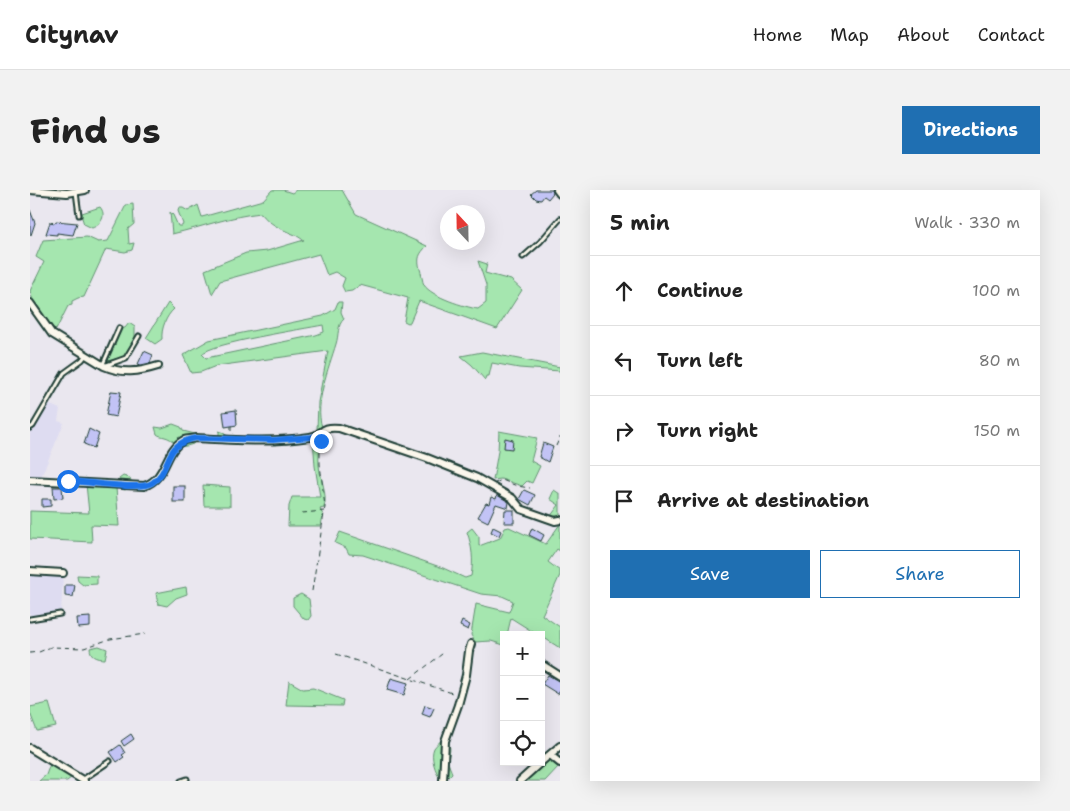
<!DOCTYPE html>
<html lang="en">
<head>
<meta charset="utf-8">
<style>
  body { margin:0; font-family:"Shantell Sans",sans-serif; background:#f2f2f2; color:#222 }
  .controls { position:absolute; right:15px; bottom:15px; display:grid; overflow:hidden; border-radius:0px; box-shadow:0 5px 20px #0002 }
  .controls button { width:45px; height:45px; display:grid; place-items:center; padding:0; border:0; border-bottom:1px solid #e0e0e0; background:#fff; color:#222; font:25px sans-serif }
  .compass { position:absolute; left:410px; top:15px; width:45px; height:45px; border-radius:50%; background:#fff; box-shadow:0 5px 20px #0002; rotate:338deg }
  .stop { position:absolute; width:15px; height:15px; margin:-11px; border:4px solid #1a73e8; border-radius:50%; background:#fff }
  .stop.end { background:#1a73e8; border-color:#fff; box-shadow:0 1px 5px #0008 }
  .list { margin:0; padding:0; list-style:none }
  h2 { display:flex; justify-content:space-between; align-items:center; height:65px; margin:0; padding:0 20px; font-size:21px }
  h2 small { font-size:16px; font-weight:400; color:#767676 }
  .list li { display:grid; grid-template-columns:32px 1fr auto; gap:15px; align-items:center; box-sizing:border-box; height:70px; padding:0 20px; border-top:1px solid #e0e0e0 }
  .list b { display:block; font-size:19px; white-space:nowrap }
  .list em { font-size:16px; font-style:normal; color:#767676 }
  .actions { display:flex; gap:10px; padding:15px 20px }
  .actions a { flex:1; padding:11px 0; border:1px solid #1f6fb2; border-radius:0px; text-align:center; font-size:18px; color:#1f6fb2 }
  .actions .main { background:#1f6fb2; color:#fff }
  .icon { flex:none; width:28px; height:28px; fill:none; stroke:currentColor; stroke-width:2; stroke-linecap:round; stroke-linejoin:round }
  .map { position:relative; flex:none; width:530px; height:591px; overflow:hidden; border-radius:0px }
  header { display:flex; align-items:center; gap:30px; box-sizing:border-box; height:70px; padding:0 25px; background:#fff; border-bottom:1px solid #e0e0e0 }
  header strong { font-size:24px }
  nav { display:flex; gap:28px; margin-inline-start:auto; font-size:18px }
  .intro { display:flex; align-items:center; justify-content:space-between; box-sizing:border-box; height:120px; padding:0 30px }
  h1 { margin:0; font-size:35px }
  .button { padding:12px 22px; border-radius:0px; background:#1f6fb2; color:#fff; font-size:18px; font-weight:700 }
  main { display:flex; gap:30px; padding:0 30px }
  aside { flex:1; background:#fff; border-radius:0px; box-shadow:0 5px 20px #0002 }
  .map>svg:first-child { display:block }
</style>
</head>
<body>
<header>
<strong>Citynav</strong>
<nav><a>Home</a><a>Map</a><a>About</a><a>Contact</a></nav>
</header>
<div class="intro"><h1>Find us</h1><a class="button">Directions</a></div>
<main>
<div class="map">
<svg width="530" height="591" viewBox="0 0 530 591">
  <rect width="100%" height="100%" fill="#eae7ef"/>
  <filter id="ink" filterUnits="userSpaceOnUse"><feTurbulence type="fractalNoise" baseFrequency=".02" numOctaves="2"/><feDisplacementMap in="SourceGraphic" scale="10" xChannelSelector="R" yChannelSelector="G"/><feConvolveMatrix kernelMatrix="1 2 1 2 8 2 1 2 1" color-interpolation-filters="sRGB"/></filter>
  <g filter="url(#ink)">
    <g fill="#dedcf1">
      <path d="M18,214l12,5 -2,12 6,2 -23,54 -11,-1v-47l6,-5z"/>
      <path d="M0,382l33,2 -2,39 -31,4z"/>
    </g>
    <g fill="#a5e6af" stroke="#629272" fill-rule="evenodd">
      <path d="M242,0h11l9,3 4,-3h46l14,24 71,32c-8,8 -10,12 -7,23 2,5 2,12 4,16 8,12 41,22 54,24l8,-6v-18l-8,-24 9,3 -2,9 26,7 11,10 -25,39 -78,-28 -9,21 -2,1 -4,-2 4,-23 -48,-13 -8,6 -7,1 -3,-6 3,-8 -10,-6 -8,3 -8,-21 -99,27 -8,13 -7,-24 41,-17 21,-2 37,-11c-5,-2 -7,-5 -11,-6 -12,-5 -24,-10 -32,-21 -30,3 -59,14 -89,21l-2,-22 3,3 5,11h4l1,-2 -5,-13 1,-3h4l5,3 10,-6 4,12 61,-17z"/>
      <path d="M103,14l1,20 -6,5 1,15 5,-1 -2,7 -7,2 -19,-3 -22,48 -6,1 -6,3v4l-4,1 -12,24c-12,-9 -23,-26 -26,-39l14,-29 -8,-5 7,-17 44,-3 11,5 10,-1 18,-36z"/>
      <path d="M70,17c7,8 1,18 -8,21l-8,-4 -2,-6v-5z"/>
      <path d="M308,112h4l-1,10 3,7c-7,6 -5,16 -8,25 -7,23 -22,60 -14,83l-5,3 1,-28 10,-51 -112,15 -15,6 -10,1 -8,-18 26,-15 114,-24 12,-7zM293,135l1,7 -8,3 -110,23 -4,-4c9,-11 102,-25 121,-29z"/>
      <path d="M138,113l6,6c-8,7 -13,20 -12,30l-7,5 -9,-6z"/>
      <path d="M99,133l6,4v12l-12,18 -16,4 13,-33h5z"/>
      <path d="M452,162l78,15v4l-41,-3 -27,-5 -3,13h-3l-1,4 -13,-15 -11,-9z"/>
      <path d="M143,234l8,3 2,4 12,3 1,3 23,-1v-5l6,2 2,4c-12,6 -18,8 -31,3l-3,4c-18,7 -16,-4 -28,-7 -3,-1 -6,-1 -8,-3l-2,-7 7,1z"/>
      <path d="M469,241l38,7 -6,23 9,5 -8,17 -5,-2 -5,5 -21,-7 -8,1 5,-29z"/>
      <path d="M289,247c2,9 -1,18 0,28 1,15 9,27 5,43l-4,1 3,6 -2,11h-33l1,-20 3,-9h28l-5,-31 -2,-28z"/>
      <path d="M93,286l7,2 3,8 -8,4 -9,-2 3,38 -28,-1 1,17 -62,-3v-28l59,2 -3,-29 29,-2z"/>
      <path d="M173,295l27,2v19h-26z"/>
      <path d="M524,300l6,4v25l-10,-2 9,-12 -9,-6z"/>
      <path d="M530,334v27l-3,-2 -9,13 12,9v4l-18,40 18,12v21l-19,-12v-1h-3l-27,-17 -4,17h-3v10l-13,-4 -16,1 -4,-7 5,-31 33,8 4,-11 -11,-5 -21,-2 -118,-39 -14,-1 -3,-6 -11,-5 5,-11 103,36 22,10 6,-2c3,-16 1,-30 -4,-44l5,-4 7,9v9l21,-8 5,-10 4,-1 37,17z"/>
      <path d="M47,385l20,1v8l-14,1 -5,-4z"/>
      <path d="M156,397l1,7 -11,4 -9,8 -9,-2 -2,-11z"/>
      <path d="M271,404l8,5 2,17 -3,4 -4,-1 -11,-13v-8z"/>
      <path d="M69,456l8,3 -2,10c-8,0 -15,-3 -15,-11z"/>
      <path d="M259,491l14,8 10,-1 30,12 -1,6 -56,-1z"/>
      <path d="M19,513l7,24 -19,4 -7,-18v-6z"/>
      <path d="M412,549c12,6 7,12 6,22 0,3 3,9 4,12l-5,5h-6c-6,-5 -11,-22 -7,-30 2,-3 6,-6 8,-9z"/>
      <path d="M518,568l5,1 6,7 -14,15h-23z"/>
      <path d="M20,574l22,13 -5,4h-28l7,-6z"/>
    </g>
    <g fill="#c2c3f5" stroke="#1f3d34">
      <path d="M506,0h16l1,3 -5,6 -4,-3 -3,4 -5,-1 -5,-5z"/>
      <path d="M0,20l5,13 -4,12h-1z"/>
      <path d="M26,31l21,2 -4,12 -16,-2v2l-11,-1 4,-12 5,1z"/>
      <path d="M114,161l9,4 -3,8 -9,2 -3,-1z"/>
      <path d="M81,201l10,1 -5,25 -10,-2z"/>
      <path d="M206,220l1,15 -12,2 -2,-15z"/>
      <path d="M59,239l10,5 -5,14 -10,-4z"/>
      <path d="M475,248l8,2 -1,9 -8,-1z"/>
      <path d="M513,253l10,4 -5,15 -9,-5z"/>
      <rect x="143" y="296" width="12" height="16"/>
      <path d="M23,297h9l1,11 -9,1z"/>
      <path d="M494,300l11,5 -5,10 -11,-6z"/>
      <path d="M467,305l12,7 -1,6 -12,-4 -8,18 -10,-5 8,-14 3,1 2,-7 5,2z"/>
      <path d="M12,309h9v7l-9,1z"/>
      <path d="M475,320h9v13h-10z"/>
      <path d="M463,337l8,4 -2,5 -8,-4z"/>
      <path d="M502,338l12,7 -3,6 -12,-6z"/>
      <path d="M35,395h10l-2,12 -8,-1z"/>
      <path d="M60,427v10l-12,1 -1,-10z"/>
      <path d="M432,431l8,4 -2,5 -8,-4z"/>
      <path d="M518,485l12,7v9l-2,3 -16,-10z"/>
      <path d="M361,488l17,5 -4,12 -17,-5z"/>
      <path d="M395,515l9,3 -4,9 -8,-3z"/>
      <path d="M101,544l3,5 -10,7 -3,-5z"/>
      <path d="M90,555l5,8 -3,2 2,2 -7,5 -7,-10z"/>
    </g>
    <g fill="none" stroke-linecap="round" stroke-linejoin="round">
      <defs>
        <g id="lane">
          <path d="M46,2l3,23"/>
          <path d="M493,67l17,-15 20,-23"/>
          <path d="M73,174l16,-36"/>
          <path d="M74,176l22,-8 13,-22"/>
          <path d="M0,238l3,-2 31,-53 18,-13 4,-5"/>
          <path d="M0,429l30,-5"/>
          <path d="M52,590l28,-19"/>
          <path d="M151,591l6,-2"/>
        </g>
        <g id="street">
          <path d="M0,0l37,3 18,-3"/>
          <path d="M527,0l3,4"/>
          <path d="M0,113l22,31 52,32c18,8 35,6 54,0"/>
          <path d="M0,290l114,6c24,-8 20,-36 40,-46 3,-1 8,-1 12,-2 37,2 77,5 114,-1 14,-2 9,-11 29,-9l88,30 50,20 35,20 9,11 34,12 5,-1"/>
          <path d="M0,381l33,2"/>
          <path d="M511,474l19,12"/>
          <path d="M0,558l54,33"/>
          <path d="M520,565l10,8"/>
          <path d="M511,572l19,-16"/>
          <path d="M413,591l2,-40 13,-36 8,-30 3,-24 2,-7"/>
          <path d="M490,591l21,-19"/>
        </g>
      </defs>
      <use href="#lane" stroke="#1f3d34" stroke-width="7"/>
      <use href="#street" stroke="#1f3d34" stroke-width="10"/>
      <g stroke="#1f3d34" stroke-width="1" stroke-dasharray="5 4" stroke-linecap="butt">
        <path d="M201,236v5l3,3"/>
        <path d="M526,256l4,-9"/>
        <path d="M465,293l7,-3 15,6 13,2"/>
        <path d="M272,323l22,-2"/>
        <path d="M282,401l13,-84 -5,-43v-25"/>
        <path d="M0,463l9,-1 12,-5 33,1 26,-9 35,-5"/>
        <path d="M306,464l119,40"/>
        <path d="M380,489l32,-25"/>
      </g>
      <use href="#lane" stroke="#fbf7ec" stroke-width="3"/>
      <use href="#street" stroke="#fbf7ec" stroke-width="6"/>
    </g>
  </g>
  <g fill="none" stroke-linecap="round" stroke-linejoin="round" filter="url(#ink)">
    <path stroke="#1a73e8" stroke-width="6" d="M38,291c18,0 71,10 84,2 21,-13 9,-39 44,-45l77,2 39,-3 7,-3 2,7"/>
  </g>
</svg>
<div class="controls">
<button>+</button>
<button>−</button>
<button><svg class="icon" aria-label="locate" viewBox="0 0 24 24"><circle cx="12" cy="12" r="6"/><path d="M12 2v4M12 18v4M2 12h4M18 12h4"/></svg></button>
</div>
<svg class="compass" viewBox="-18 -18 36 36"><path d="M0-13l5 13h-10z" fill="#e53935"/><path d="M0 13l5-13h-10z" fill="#767676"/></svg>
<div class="stop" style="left:38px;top:291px"></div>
<div class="stop end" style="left:291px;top:251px"></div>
</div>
<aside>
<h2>5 min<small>Walk · 330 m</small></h2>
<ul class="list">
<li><svg class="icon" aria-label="ahead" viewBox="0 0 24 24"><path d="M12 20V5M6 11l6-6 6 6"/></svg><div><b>Continue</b></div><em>100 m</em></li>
<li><svg class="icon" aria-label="left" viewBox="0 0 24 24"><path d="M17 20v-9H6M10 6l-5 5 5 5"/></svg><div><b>Turn left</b></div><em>80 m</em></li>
<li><svg class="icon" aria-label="right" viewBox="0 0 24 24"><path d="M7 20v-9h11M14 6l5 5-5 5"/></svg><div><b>Turn right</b></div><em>150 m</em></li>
<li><svg class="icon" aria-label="arrive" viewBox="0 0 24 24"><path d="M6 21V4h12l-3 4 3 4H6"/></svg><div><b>Arrive at destination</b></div></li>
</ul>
<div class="actions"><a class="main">Save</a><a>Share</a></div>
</aside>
</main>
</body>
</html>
